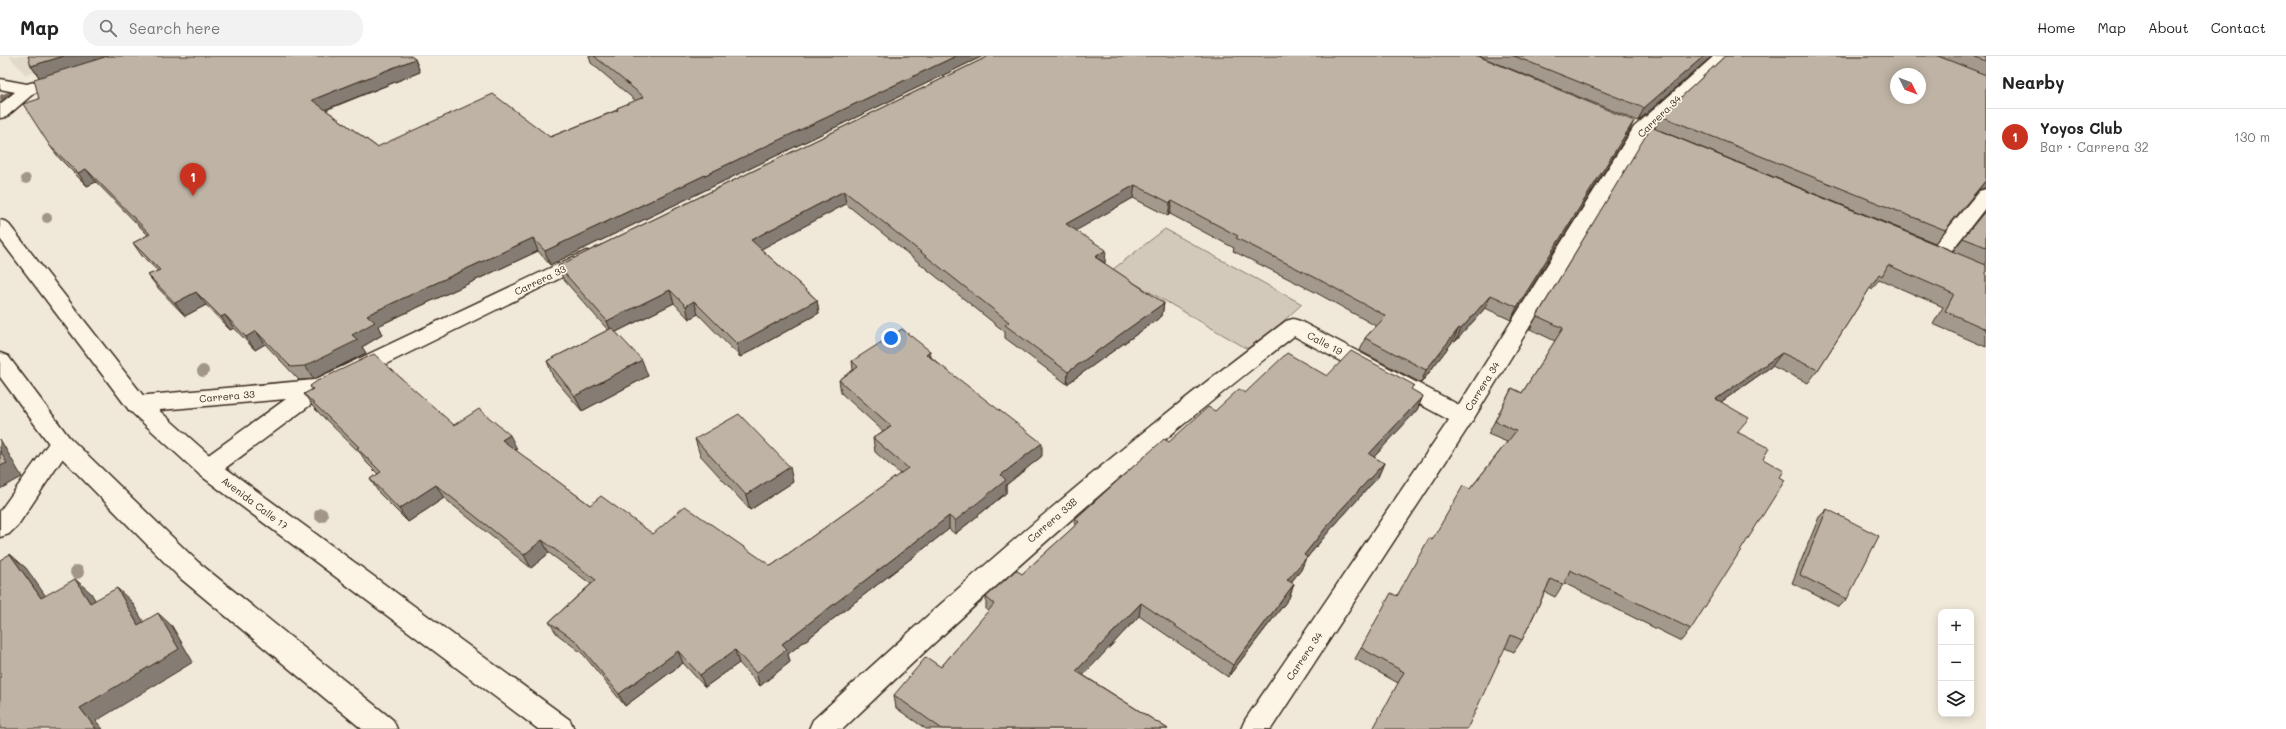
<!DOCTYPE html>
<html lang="en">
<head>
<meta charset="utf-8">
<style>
  body { margin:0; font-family:Mali,sans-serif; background:#f2f2f2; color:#222 }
  .controls { position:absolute; right:12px; bottom:12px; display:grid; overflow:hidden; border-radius:8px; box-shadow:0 2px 10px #0003 }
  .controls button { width:36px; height:36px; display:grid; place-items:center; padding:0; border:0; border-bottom:1px solid #e0e0e0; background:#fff; color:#222; font:20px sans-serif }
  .compass { position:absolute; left:1890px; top:12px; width:36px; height:36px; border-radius:50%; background:#fff; box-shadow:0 2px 10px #0003; rotate:132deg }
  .you { position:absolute; left:891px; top:282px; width:14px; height:14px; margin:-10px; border:3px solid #fff; border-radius:50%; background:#1a73e8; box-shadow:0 0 0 6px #1a73e833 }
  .badge { display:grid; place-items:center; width:26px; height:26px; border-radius:50%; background:#c8321e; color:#fff; font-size:13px; font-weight:700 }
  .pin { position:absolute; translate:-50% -33px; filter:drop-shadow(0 1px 2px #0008) }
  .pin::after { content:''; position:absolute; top:21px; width:14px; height:12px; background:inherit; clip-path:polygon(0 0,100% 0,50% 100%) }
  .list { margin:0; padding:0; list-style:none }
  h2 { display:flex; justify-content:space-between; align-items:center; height:52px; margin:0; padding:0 16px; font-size:17px }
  h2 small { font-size:13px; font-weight:400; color:#767676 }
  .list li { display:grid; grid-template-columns:26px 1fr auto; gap:12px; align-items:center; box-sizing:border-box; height:56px; padding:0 16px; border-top:1px solid #e0e0e0 }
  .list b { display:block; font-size:15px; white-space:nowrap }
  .list p { margin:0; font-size:13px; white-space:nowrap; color:#767676 }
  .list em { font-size:13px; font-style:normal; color:#767676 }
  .icon { flex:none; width:22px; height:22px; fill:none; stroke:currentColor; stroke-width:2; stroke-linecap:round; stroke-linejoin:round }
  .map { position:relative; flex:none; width:1986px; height:673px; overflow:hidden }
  header { display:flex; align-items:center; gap:24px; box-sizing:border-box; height:56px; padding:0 20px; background:#fff; border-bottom:1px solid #e0e0e0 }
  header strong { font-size:19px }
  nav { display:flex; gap:22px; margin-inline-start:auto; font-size:14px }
  .search { width:280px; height:36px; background:#f2f2f2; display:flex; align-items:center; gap:10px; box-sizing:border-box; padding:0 14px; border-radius:16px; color:#767676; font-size:15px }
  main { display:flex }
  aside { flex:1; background:#fff }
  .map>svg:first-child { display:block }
</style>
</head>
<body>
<header>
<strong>Map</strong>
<div class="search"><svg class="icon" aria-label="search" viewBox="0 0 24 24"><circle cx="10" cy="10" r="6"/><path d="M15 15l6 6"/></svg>Search here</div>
<nav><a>Home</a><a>Map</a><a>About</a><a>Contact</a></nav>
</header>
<main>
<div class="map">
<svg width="1986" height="673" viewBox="0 0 1986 673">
  <rect width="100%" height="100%" fill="#f0e9d9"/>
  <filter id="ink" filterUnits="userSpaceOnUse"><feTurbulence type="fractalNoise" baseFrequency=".025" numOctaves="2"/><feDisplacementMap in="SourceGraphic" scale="8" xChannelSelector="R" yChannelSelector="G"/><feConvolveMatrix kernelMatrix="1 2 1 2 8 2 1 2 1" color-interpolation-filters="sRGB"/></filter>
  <g filter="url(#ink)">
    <path fill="#e1d9c9" d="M9,0h82l-65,19z"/>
    <path fill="#d2c9ba" stroke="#867a6c" d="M1165,173l137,75 -51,47 -139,-81z"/>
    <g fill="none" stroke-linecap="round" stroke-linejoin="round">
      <path fill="#7e7163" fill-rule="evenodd" d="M17,33l3,1v4l-20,7v-6z"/>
      <defs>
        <g id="minor">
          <path d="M1714,0h17l-84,78 -176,289 -200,306h-30l4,-9 204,-300 -155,-84c-158,122 -307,255 -451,393h-34l4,-9c152,-141 307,-275 473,-399l7,-2 7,2 159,84 175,-278z"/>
          <path d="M64,17l6,2 2,3 -2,3 -36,12 -28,24 -6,1v-14l15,-12 -15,-3v-10l27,5z"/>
          <path d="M1986,133v18l-41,52 -7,1 -7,-1 -3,-5 3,-5 48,-58z"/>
          <path d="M586,195l7,1 3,5 -3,5 -268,132 -109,81 -8,2 -8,-2 -4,-7 4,-7 86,-62 -149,13 -8,-2 -3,-6 3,-6 8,-2 177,-16z"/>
          <path d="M61,378l8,3 3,6 -3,6 -51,76 -9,9 -9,3v-26l53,-74z"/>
        </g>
        <g id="major">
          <path d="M0,164l7,2 138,176 71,63 354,259 4,9h-36l-338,-254 -71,-65 -129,-171z"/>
          <path d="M0,297l8,3 61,81 129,125 195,158 4,9h-35l-182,-151 -127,-129 -53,-72z"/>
        </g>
      </defs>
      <use href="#minor" stroke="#3b2a1e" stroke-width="3"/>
      <use href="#major" stroke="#3b2a1e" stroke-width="3"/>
      <use href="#minor" fill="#fcf5e5" fill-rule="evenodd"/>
      <use href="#major" fill="#fcf5e5" fill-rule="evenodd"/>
    </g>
    <g fill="#a19688">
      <circle cx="26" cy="123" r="5"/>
      <circle cx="47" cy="162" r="5"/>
      <circle cx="203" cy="315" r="6"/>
      <circle cx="321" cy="459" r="7"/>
      <circle cx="77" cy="516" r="7"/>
    </g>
    <g fill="#a39a8d" stroke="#3b2a1e">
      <path d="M589,0h394l-433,209 -12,-14 -160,75 4,9 -20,12 4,6 -52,26 -15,1 -34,-36 -10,6 -21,-22 -4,2 -24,-25 -21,11 -27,-28 -10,-13 10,-4 -16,-15 -9,-13 15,-8 -52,-53 -9,4 -27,-27 -10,-13 -11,-47v-22l-8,-11 384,-7 5,13 -94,38 51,37 173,-10 67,-27v-2l19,-7 -45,-38z"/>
      <path d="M989,0l639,78 -117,186 -26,-12 -30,34 -2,-1 -32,42 -61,-32 5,-13 11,-12 -61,-34 -82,-41 1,-3 -64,-34 -2,2 -35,-18 -57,32 29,34 59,39 -2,13 -95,68 -62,-46v-6l-159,-128 -85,45 56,51 2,13 -79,44 -42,-43 -9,5 -15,-16 -58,29 32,44 -66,35 -29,-34 -6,-16 61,-31 -45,-51 -5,-13z"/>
      <path d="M1479,0h233l-74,65z"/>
      <path d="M1725,0h261v132l-8,2 -43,53 -274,-112 292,120 33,-42v138l-53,-23 10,-17 -64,-28 -7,10 -2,-1 -52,82 -10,13 -36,-17 -51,36 17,30 25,27 -72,170 -10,12 -117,-58 -9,14 -10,-5 -23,48 -8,12 -9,-4 -107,35 -43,-24 6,-11 36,-52 35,-56 38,-51 37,-47 -19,-8 24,-46 10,5 33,-52 -25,-12 7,-13 118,-188 6,-12z"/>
      <path d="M930,295l1,6 111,99 -36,29v8l-51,41 -6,-5 -161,125 2,8 -30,24 -21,-23 -34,24 -22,-24 -58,43 -42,-52 -26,-20 -8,-12 42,-38 -42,-31 -18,15 -87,-70 -36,24 -29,-29 -9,-14 8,-5 -12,-12 -5,-8 -47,-46 -10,-14 8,-4 -2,-4 144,39 63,24 -2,1 75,55 63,29 118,32 129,-92 -25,-22 -2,-14 10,-7 -42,-38 -2,-13 14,-10 -1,-9z"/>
      <path d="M1327,320l85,14 11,6 -6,14 -43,47 10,6 -6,14 -47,52 -26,31 -4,10 -10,12 3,2 -5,14 -61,79 -89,-61 -56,59 85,54h-242l-30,-21 -2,-13 47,-28 47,-55 -2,-2v-13l36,-23 53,-48v-7l94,-77 46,-31 30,-18z"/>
      <path d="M695,383l98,43 -43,28 -50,-55z"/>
      <path d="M1827,453l20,90 -8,8 -47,-24 27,-66z"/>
    </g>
    <g fill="#857d73" stroke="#3b2a1e">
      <path d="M64,0h50l-74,22 -9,-12z"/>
      <path d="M956,0h27l-433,209 -5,-14z"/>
      <path d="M1704,0h8l-74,65 6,-13z"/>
      <path d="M415,3l5,13 -101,40 -7,-12z"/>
      <path d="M1634,65l-6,13 -117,186 6,-13z"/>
      <path d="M86,113l10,13 -9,4 -9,-13z"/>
      <path d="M1986,124v8l-8,2z"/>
      <path d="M1135,129l-2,13 -68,39 1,-13z"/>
      <path d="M844,135l2,13 -92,49 -3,-13z"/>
      <path d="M1172,145l-2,13 -2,2 2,-13z"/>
      <path d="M533,182l5,13 -160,75 4,9 -20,12 4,6 -52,26 -9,-13 47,-31 15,-20z"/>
      <path d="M1106,194l-1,13 -10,-6z"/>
      <path d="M670,234l4,13 -62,31 -5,-13z"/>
      <path d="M196,236l10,13 -21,11 -10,-13z"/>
      <path d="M1491,239l-6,13 -30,34 6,-13z"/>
      <path d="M817,244l2,13 -79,44 -3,-13z"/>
      <path d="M694,245l4,13 -9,5 -3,-13z"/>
      <path d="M1164,247l-2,13 -95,68 1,-12z"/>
      <path d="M225,259l9,13 -4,2 -9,-13z"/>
      <path d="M1459,272l-6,13 -32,42 5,-13z"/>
      <path d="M256,275l9,13 -10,6 -9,-13z"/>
      <path d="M930,295l1,14 -5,-11z"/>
      <path d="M1782,297l-10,13 -65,46 9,-13z"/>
      <path d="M642,304l6,16 -66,35 -7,-15z"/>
      <path d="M1423,340l-6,14 -53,58 5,-14z"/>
      <path d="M510,379l7,14 -8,5 -7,-14z"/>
      <path d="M0,383l22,38 -22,12z"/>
      <path d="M1042,387v13l-36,29v8l-51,41v-13l46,-46z"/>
      <path d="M1384,407l-6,14 -47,52 -26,31 -4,10 -19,23 5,-13 17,-25 32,-40z"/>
      <path d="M790,411l3,15 -43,28 -4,-15z"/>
      <path d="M436,429l8,13 -36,24 -9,-13z"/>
      <path d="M949,460v13l-161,125 2,8 -30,24 -4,-13 26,-29z"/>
      <path d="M542,484l7,13 -18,15 -7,-13z"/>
      <path d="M10,498l16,14 31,44 -16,-14z"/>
      <path d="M75,523l16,14 14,24 -15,-14z"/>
      <path d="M1294,528l-5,14 -61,79 5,-12z"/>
      <path d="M117,532l15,14 21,36 -15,-13z"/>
      <path d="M1141,547l-2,13 -64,68 1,-13z"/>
      <path d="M158,557l14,13 21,36 -97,59 7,8h-7l-16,-21z"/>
      <path d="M735,594l4,13 -34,24 -5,-12z"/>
      <path d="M678,595l5,12 -58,43 -6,-12z"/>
    </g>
    <g fill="#beb3a4" stroke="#3b2a1e" fill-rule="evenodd">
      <path d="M28,0h36l-33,10z"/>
      <path d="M108,0h303l4,3 -103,41 65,47 116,-53 57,43 68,-27 -1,-2 27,-11 -50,-41h362l-411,195 -12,-13 -166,77 8,7 -23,13 6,5 -53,26 -14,1 -35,-36 -10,6 -21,-22 -4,2 -25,-25 -21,11 -27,-28 12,-5 -27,-27 17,-9 -64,-65 -8,4 -28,-27 -27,-42 16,-5 -5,-20z"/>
      <path d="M989,0h489l156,65 -117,186 -26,-12 -30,34 -2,-1 -33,42 -61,-32 21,-22 -68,-37 -82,-41 2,-2 -66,-35 -2,2 -35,-18 -69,39 40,26 -11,7 69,46 -96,69 -63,-47 4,-3 -165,-131 -93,49 66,60 -80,44 -43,-43 -8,5 -16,-16 -63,31 -49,-55z"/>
      <path d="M1514,0h190l-60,52z"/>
      <path d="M1725,0h213l48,19v105l-41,50 -284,-114zM1896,18h24v24h-24z"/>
      <path d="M1973,0h13v5z"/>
      <path d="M1651,71l335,138v64l-41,-18 9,-17 -66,-29 -6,11 -3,-2 -61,96 -36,-17 -66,46 33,19 -12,14 32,16 -6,11 21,12 -4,6 5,3 -94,149 -121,-59 -6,15 -13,-6 -29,61 -11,-5 -44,94h-94l31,-57 -43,-24 30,-55 6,3 32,-58 3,2 31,-54 7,3 46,-58 -21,-10 17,-33 10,5 41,-65 -26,-12z"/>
      <path d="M1986,154v37l-23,-9z"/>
      <path d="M612,272l30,32 -67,36 -28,-35z"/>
      <path d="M902,273l28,22 -4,3 116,89 -41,32 5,5 -51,41 -6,-5 -167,128 5,5 -31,24 -21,-23 -35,25 -22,-24 -59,43 -43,-53 -27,-19 47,-42 -54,-40 -18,15 -88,-70 -37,24 -29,-30 11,-7 -24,-24 2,-1 -55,-53 9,-5 -3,-3 7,-5 57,-27 80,71 25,-16 31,26 -8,5 88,65 11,-9 52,38 32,-28 86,60 137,-98 -35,-30 18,-12 -52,-46 19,-13 -6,-6z"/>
      <path d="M1351,295l63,34 -3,4 12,7 -54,58 15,9 -48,52 -32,40 3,2 -20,23 7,4 -61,81 -92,-62 -65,68 92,58h-226l-48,-34 32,-38 15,10 53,-63 -8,-7 30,-27 6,4 57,-52 -4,-3 89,-80 5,3 39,-35 7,4 24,-22 6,4 42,-40 40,23z"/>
      <path d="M739,358l51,53 -44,28 -51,-56z"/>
      <path d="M0,395l7,12 -7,3z"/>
      <path d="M1827,453l52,27 -32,63 -47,-24z"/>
      <path d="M10,498l31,44 34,-19 15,24 27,-15 21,37 20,-12 21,36 -99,59 16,21h-96v-169z"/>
    </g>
  </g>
  <g text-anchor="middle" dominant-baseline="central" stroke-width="3.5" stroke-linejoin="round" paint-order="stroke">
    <g font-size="10" fill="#3b2a1e" stroke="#fcf5e5">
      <text transform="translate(1659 60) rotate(-44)">Carrera 34</text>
      <text transform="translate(540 224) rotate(-26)">Carrera 33</text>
      <text transform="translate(1325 287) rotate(28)">Calle 19</text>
      <text transform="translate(1482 330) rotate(-58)">Carrera 34</text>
      <text transform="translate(227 340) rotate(-5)">Carrera 33</text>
      <text transform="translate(255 447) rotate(37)">Avenida Calle 17</text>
      <text transform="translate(1052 464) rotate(-41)">Carrera 33B</text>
      <text transform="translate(1304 600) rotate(-56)">Carrera 34</text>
    </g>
  </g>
</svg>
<div class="controls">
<button>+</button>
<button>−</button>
<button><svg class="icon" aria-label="layers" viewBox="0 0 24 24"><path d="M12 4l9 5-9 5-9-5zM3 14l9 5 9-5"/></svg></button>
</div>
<svg class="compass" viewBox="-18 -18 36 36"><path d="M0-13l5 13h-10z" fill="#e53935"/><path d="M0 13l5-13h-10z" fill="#767676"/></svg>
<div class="you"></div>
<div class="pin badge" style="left:193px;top:140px">1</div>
</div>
<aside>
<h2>Nearby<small></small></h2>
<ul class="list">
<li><span class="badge">1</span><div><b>Yoyos Club</b><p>Bar · Carrera 32</p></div><em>130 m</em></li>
</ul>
</aside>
</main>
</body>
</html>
